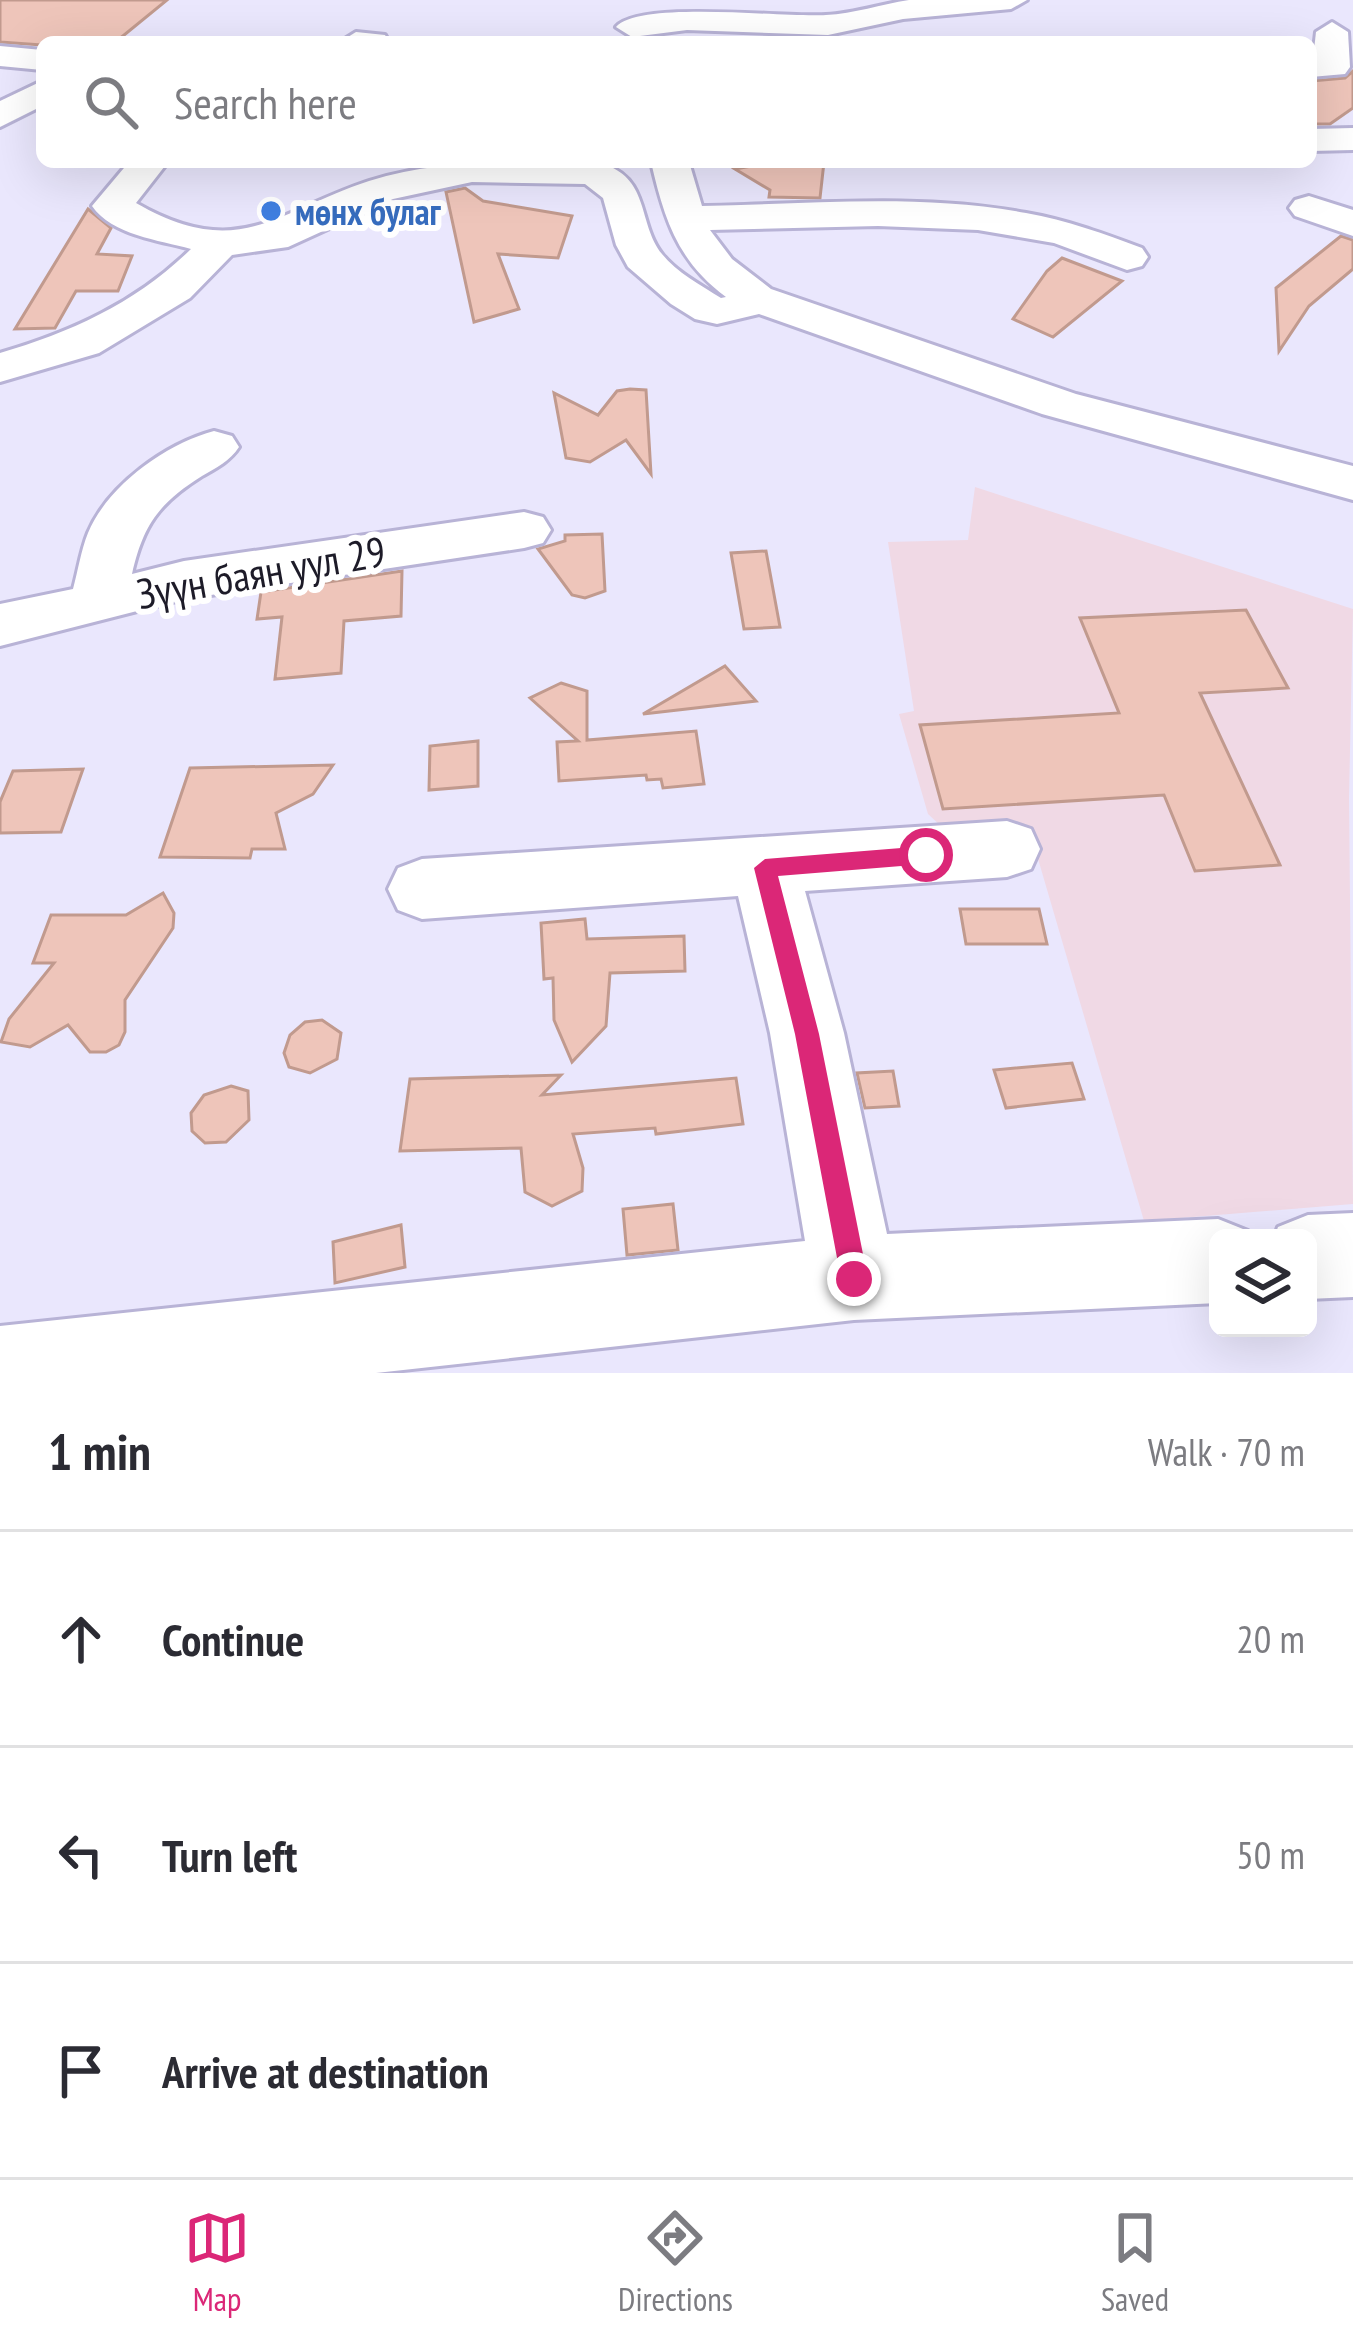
<!DOCTYPE html>
<html lang="en">
<head>
<meta charset="utf-8">
<style>
  body { margin:0; font-family:"PT Sans Narrow",sans-serif; background:#f2f2f3; color:#2b2b33 }
  .controls { position:absolute; right:36px; bottom:36px; display:grid; overflow:hidden; border-radius:18px; box-shadow:0 12px 48px #0002 }
  .controls button { width:108px; height:108px; display:grid; place-items:center; padding:0; border:0; border-bottom:3px solid #e1e1e2; background:#fff; color:#2b2b33; font:60px sans-serif }
  .stop { position:absolute; width:36px; height:36px; margin:-27px; border:9px solid #db2777; border-radius:50%; background:#fff }
  .stop.end { background:#db2777; border-color:#fff; box-shadow:0 3px 12px #0008 }
  .list { margin:0; padding:0; list-style:none }
  h2 { display:flex; justify-content:space-between; align-items:center; height:156px; margin:0; padding:0 48px; font-size:51px }
  h2 small { font-size:39px; font-weight:400; color:#7c7c81 }
  .list li { display:grid; grid-template-columns:78px 1fr auto; gap:36px; align-items:center; box-sizing:border-box; height:216px; padding:0 48px; border-top:3px solid #e1e1e2 }
  .list b { display:block; font-size:45px; white-space:nowrap }
  .list em { font-size:39px; font-style:normal; color:#7c7c81 }
  .icon { flex:none; width:66px; height:66px; fill:none; stroke:currentColor; stroke-width:2; stroke-linecap:round; stroke-linejoin:round }
  .map { position:relative; flex:none; width:1353px; height:1373px; overflow:hidden }
  .search { position:absolute; background:#fff; box-shadow:0 12px 48px #0002; left:36px; right:36px; top:36px; height:132px; display:flex; align-items:center; gap:30px; box-sizing:border-box; padding:0 42px; border-radius:18px; color:#7c7c81; font-size:45px }
  .sheet { height:804px; background:#fff }
  nav { display:flex; justify-content:space-around; align-items:center; box-sizing:border-box; height:168px; border-top:3px solid #e1e1e2; background:#fff; font-size:33px; color:#7c7c81 }
  nav a { display:grid; justify-items:center; gap:6px }
  nav .on { color:#db2777 }
  .map>svg:first-child { display:block }
</style>
</head>
<body>
<div class="map">
<svg width="1353" height="1373" viewBox="0 0 1353 1373">
  <rect width="100%" height="100%" fill="#eae7fd"/>
  <path fill="#f0d9e5" d="M975,487l378,122 -4,189 4,406 -209,17 -115,-393 -87,-1 -14,-13 -29,-100 15,-3 -26,-169 80,-2z"/>
  <g fill="#eec5ba" stroke="#c19a8e" stroke-width="3">
    <path d="M0,0h167l-49,40 -76,5 -42,-3z"/>
    <path d="M1353,71v37l-23,16h-19v-43l34,-3z"/>
    <path d="M774,162h50l-4,36 -51,-1 1,-7 -35,-21z"/>
    <path d="M465,188l18,13 89,15 -14,42 -60,-4 21,55 -45,13 -28,-130z"/>
    <path d="M88,209l23,19 -14,26 35,2 -14,35h-42l-21,37 -40,1z"/>
    <path d="M1341,236l12,4v29l-44,37 -30,45 -3,-63z"/>
    <path d="M1062,258l60,23 -69,56 -40,-18 34,-48z"/>
    <path d="M630,389l16,1 5,84 -25,-34 -36,22 -24,-4 -12,-65 44,22 19,-24z"/>
    <path d="M602,534l3,57 -20,7 -13,-3 -34,-46 27,-8v-6z"/>
    <path d="M766,551l14,76 -36,2 -13,-76z"/>
    <path d="M402,571l-1,45 -57,5 -3,52 -66,6 7,-62 -25,2 4,-27z"/>
    <path d="M1246,610l42,78 -88,5 80,172 -85,6 -31,-76 -221,14 -23,-84 199,-12 -39,-95z"/>
    <path d="M725,666l31,35 -113,13z"/>
    <path d="M561,683l26,8v49l109,-9 8,53 -41,4 -2,-9 -14,1 -1,-5 -87,6 -2,-39 21,-1 -48,-43z"/>
    <path d="M478,741v45l-49,4 1,-44z"/>
    <path d="M333,765l-20,29 -37,19 9,36h-33l-2,9 -90,-1 30,-89z"/>
    <path d="M83,769l-22,63 -61,1v-31l13,-31z"/>
    <path d="M163,893l11,20 -1,15 -48,72v32l-6,13 -13,7h-16l-22,-27 -38,22 -29,-5 8,-23 45,-56h-21l18,-48h75z"/>
    <path d="M960,909h79l8,35h-81z"/>
    <path d="M585,919l2,20 97,-3 1,35 -75,2 -4,53 -34,36 -18,-42 -1,-42 -9,1 -3,-56z"/>
    <path d="M322,1020l19,13 -4,26 -27,14 -21,-6 -5,-14 6,-18 15,-13z"/>
    <path d="M1072,1063l12,36 -78,9 -12,-38z"/>
    <path d="M893,1071l6,35 -34,2 -8,-35z"/>
    <path d="M561,1075l-19,20 194,-17 7,46 -87,10 -1,-6 -82,6 10,34 -1,23 -30,15 -27,-14 -4,-44 -121,3 10,-72z"/>
    <path d="M231,1086l17,5 1,29 -23,22 -21,1 -13,-12 -1,-18 13,-18z"/>
    <path d="M673,1204l5,46 -51,5 -4,-46z"/>
    <path d="M401,1225l4,42 -70,16 -2,-41z"/>
  </g>
  <g fill="none" stroke-linecap="round" stroke-linejoin="round">
    <defs>
      <g id="minor">
        <path d="M909,0h118l-16,9 -108,10 -75,16 -141,-5 -55,7 -16,-10c24,-27 169,-9 210,-12 28,-1 55,-11 83,-15z"/>
        <path d="M1332,22l16,10 2,35 -5,7 -34,3 5,-45z"/>
        <path d="M356,32l29,3 4,7h-49z"/>
        <path d="M0,46l42,4v20l-42,-4z"/>
        <path d="M42,81v25l-42,21v-26z"/>
        <path d="M1353,128v22l-42,1v-22z"/>
        <path d="M129,162h39l-32,41c103,59 139,9 233,-22 53,-17 108,-19 163,-19 23,0 52,-5 74,3 44,16 32,59 56,89 14,18 40,32 59,44l5,-1c-49,-36 -62,-79 -75,-135h38l13,44c107,-2 219,-13 324,7 41,7 78,21 116,35l6,9 -6,9 -15,4 -73,-27 -76,-13 -100,-4 -168,4 22,29 39,30 305,105 277,72v34l-311,-86 -283,-100 -42,10 -22,-5 -24,-15 -43,-37 -12,-22 -13,-47 -18,-14 -113,-2 -79,17 -105,48 -56,8 -42,43 -91,55 -99,29v-29c72,-21 137,-51 191,-104 -32,-9 -79,-14 -99,-43z"/>
        <path d="M1309,196l44,14v26l-58,-20 -6,-8 6,-8z"/>
        <path d="M214,431l18,5 7,11c-9,14 -23,21 -37,29 -43,27 -59,49 -70,98l52,-13 340,-49 19,5 8,13 -8,13 -19,5 -340,51 -184,47v-42l73,-15c5,-18 8,-39 15,-56 20,-48 78,-89 126,-102z"/>
        <path d="M1007,821l24,8 9,20 -9,20 -24,8 -202,14 39,142 43,201 331,-15 30,12 3,7h-33v65l-364,17 -478,53h-376v-47l805,-85 -35,-208 -32,-137 -316,23 -24,-9 -10,-21 10,-21 24,-9z"/>
        <path d="M1353,1213v84l-45,2v-61h-34l4,-11 30,-12z"/>
      </g>
    </defs>
    <use href="#minor" stroke="#b8b3d6" stroke-width="6"/>
    <use href="#minor" fill="#fff" fill-rule="evenodd"/>
  </g>
  <path fill="#db2777" d="M926,846l11,9 -11,9 -148,12 41,158 49,245 -4,9 -10,4 -9,-4 -4,-9 -46,-245 -41,-166 11,-9z"/>
  <circle fill="#3f7fe0" stroke="#fff" stroke-width="4.5" cx="271" cy="211" r="12"/>
  <g text-anchor="middle" dominant-baseline="central" stroke-width="12" stroke-linejoin="round" paint-order="stroke">
    <g font-size="36" font-weight="bold" fill="#366cbe" stroke="#fff" text-anchor="start">
      <text x="295" y="211">мөнх булаг</text>
    </g>
    <g font-size="42" fill="#1d1b28" stroke="#fff">
      <text transform="translate(261 572) rotate(-10)">Зүүн баян уул 29</text>
    </g>
  </g>
</svg>
<div class="controls">
<button><svg class="icon" aria-label="layers" viewBox="0 0 24 24"><path d="M12 4l9 5-9 5-9-5zM3 14l9 5 9-5"/></svg></button>
</div>
<div class="stop" style="left:926px;top:855px"></div>
<div class="stop end" style="left:854px;top:1279px"></div>
<div class="search"><svg class="icon" aria-label="search" viewBox="0 0 24 24"><circle cx="10" cy="10" r="6"/><path d="M15 15l6 6"/></svg>Search here</div>
</div>
<section class="sheet">
<h2>1 min<small>Walk · 70 m</small></h2>
<ul class="list">
<li><svg class="icon" aria-label="ahead" viewBox="0 0 24 24"><path d="M12 20V5M6 11l6-6 6 6"/></svg><div><b>Continue</b></div><em>20 m</em></li>
<li><svg class="icon" aria-label="left" viewBox="0 0 24 24"><path d="M17 20v-9H6M10 6l-5 5 5 5"/></svg><div><b>Turn left</b></div><em>50 m</em></li>
<li><svg class="icon" aria-label="arrive" viewBox="0 0 24 24"><path d="M6 21V4h12l-3 4 3 4H6"/></svg><div><b>Arrive at destination</b></div></li>
</ul>
</section>
<nav>
<a class="on"><svg class="icon" aria-label="map" viewBox="0 0 24 24"><path d="M3 6l6-2 6 2 6-2v14l-6 2-6-2-6 2zM9 4v14M15 6v14"/></svg>Map</a>
<a><svg class="icon" aria-label="directions" viewBox="0 0 24 24"><path d="M12 3l9 9-9 9-9-9zM9 14v-3h6M13 9l2 2-2 2"/></svg>Directions</a>
<a><svg class="icon" aria-label="saved" viewBox="0 0 24 24"><path d="M7 4h10v16l-5-4-5 4z"/></svg>Saved</a>
</nav>
</body>
</html>
